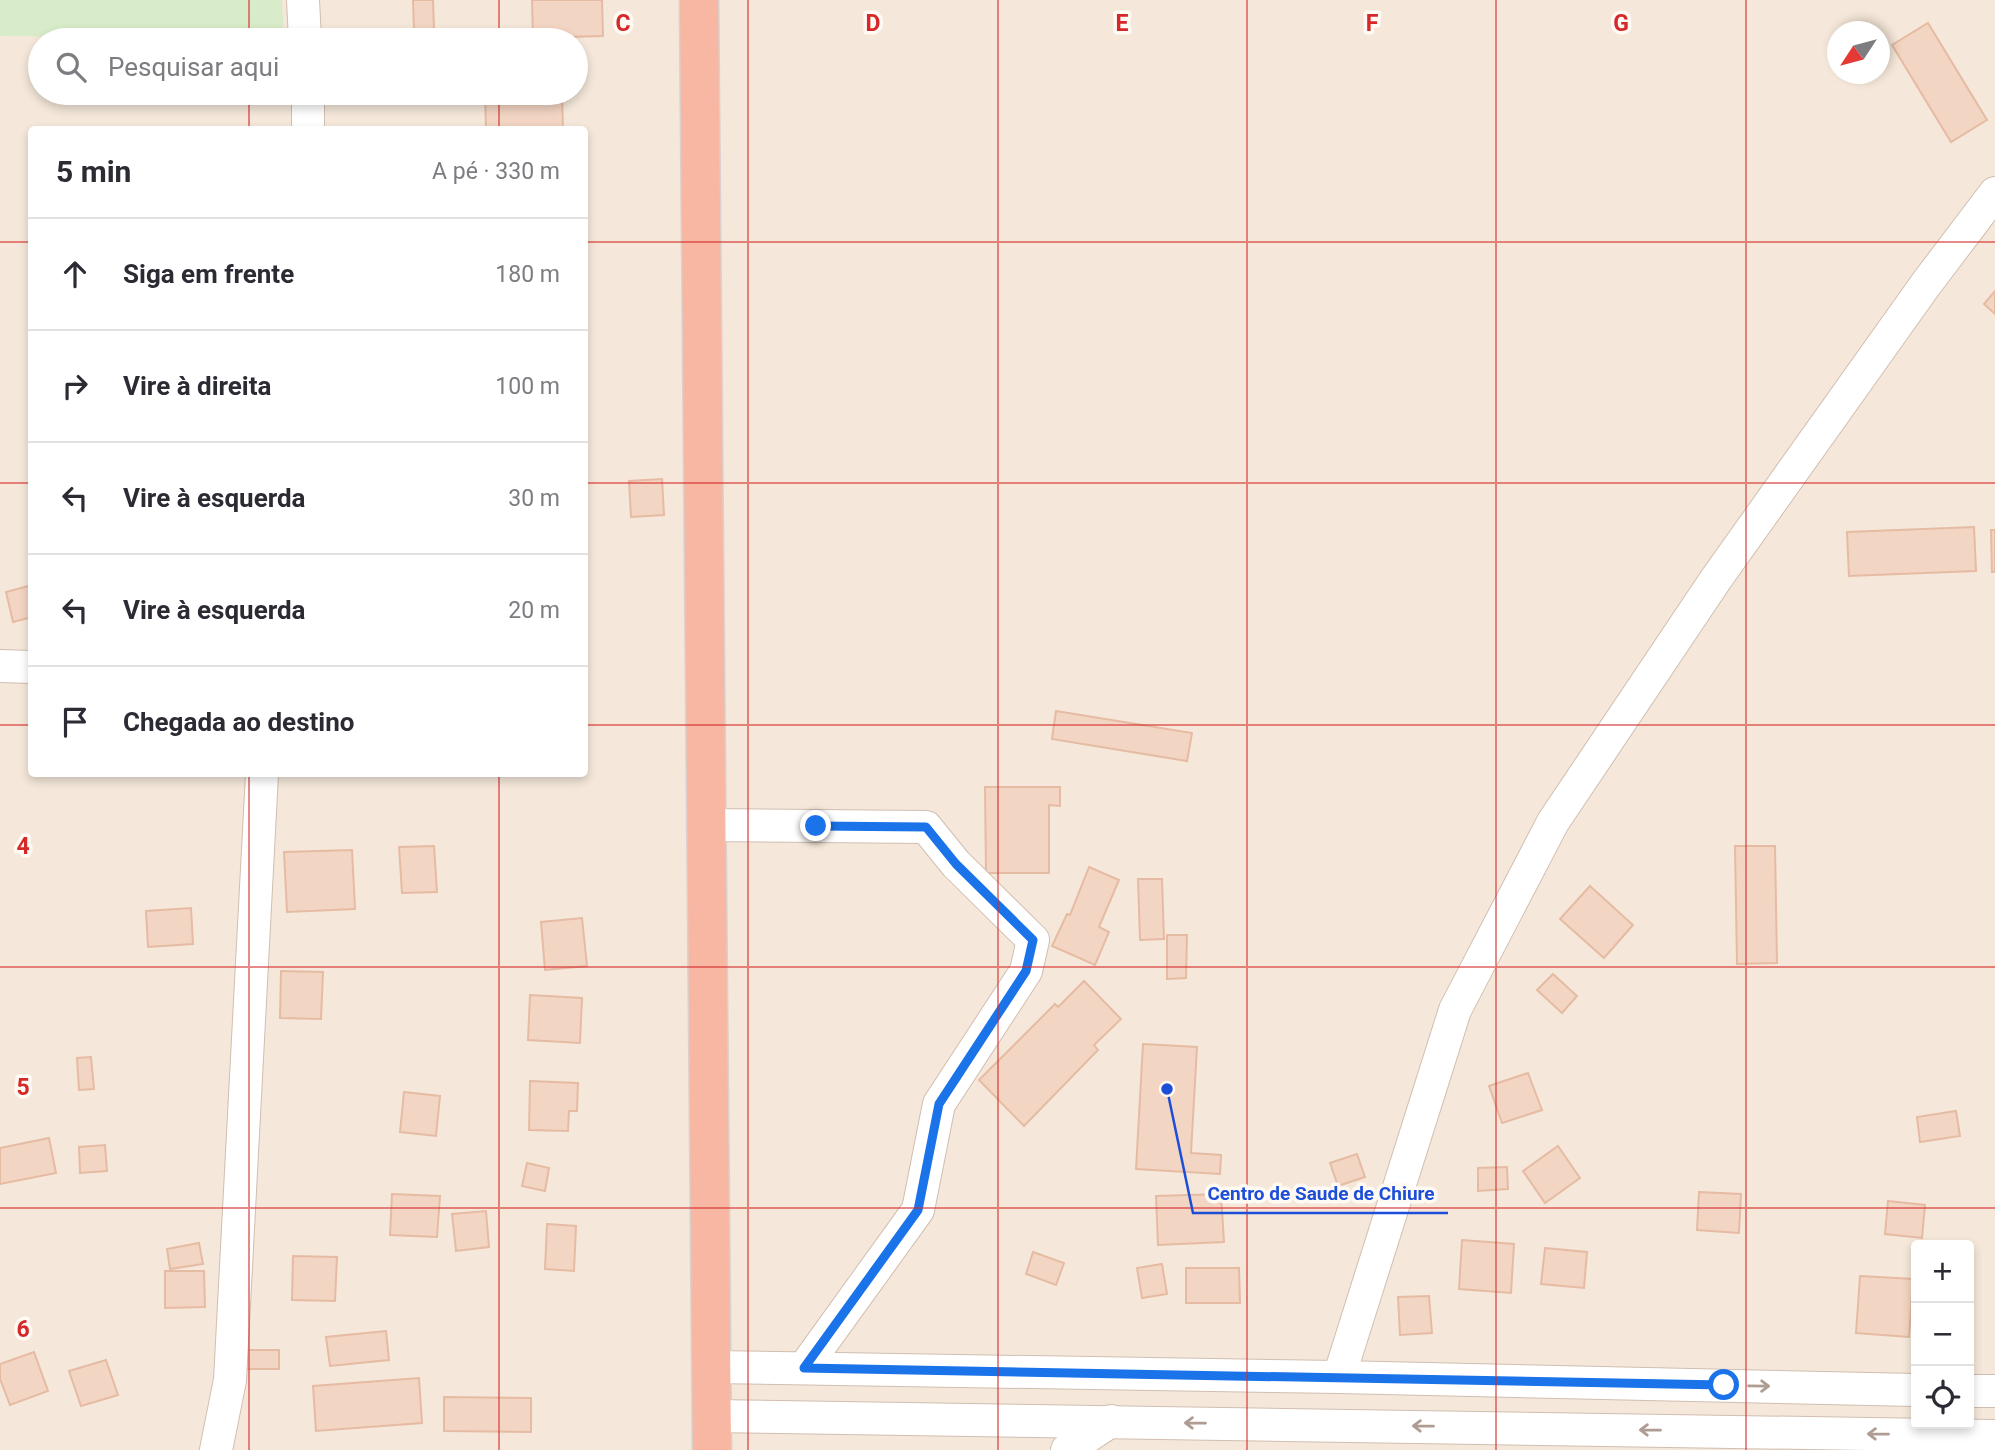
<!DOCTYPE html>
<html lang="pt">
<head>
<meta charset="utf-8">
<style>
  body { margin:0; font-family:Roboto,sans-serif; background:#f2f2f3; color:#2b2b33 }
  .controls { position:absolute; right:21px; bottom:21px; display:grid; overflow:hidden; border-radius:7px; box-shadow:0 4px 10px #0003 }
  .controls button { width:63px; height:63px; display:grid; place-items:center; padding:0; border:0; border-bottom:2px solid #e1e1e2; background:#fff; color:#2b2b33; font:35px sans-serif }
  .compass { position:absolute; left:1827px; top:21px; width:63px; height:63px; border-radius:50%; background:#fff; box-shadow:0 4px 10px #0003; rotate:234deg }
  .stop { position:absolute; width:21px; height:21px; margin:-16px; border:5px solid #1a73e8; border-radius:50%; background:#fff }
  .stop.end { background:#1a73e8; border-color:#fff; box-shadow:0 2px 7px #0008 }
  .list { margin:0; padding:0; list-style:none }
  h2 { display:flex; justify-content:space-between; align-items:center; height:91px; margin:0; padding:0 28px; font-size:30px }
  h2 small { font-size:23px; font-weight:400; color:#7c7c81 }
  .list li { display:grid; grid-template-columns:46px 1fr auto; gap:21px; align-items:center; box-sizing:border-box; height:112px; padding:0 28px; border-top:2px solid #e1e1e2 }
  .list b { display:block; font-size:26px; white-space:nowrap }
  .list em { font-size:23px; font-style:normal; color:#7c7c81 }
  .icon { flex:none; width:38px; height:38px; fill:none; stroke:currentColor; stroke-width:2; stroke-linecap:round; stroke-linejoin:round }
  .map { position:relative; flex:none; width:1995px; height:1450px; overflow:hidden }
  .search { position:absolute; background:#fff; box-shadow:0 4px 10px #0003; left:28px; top:28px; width:560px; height:77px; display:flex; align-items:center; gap:18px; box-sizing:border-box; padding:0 24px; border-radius:38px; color:#7c7c81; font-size:26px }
  .panel { position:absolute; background:#fff; box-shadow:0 4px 10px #0003; left:28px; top:126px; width:560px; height:651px; border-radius:7px }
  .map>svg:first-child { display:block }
</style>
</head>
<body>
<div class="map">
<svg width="1995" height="1450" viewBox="0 0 1995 1450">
  <rect width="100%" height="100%" fill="#fdf6ec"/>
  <path fill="#f5e8da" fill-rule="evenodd" d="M0,0h1995v1450h-1995zM1838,32h42v42h-42zM40,40h536v53h-536zM32,130h552v644h-552zM1916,1245h53v179h-53z"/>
  <path fill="#d8ecc9" d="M0,0h282l2,39 -284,-3z"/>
  <g fill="#f3d5c3" stroke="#e6bba3" stroke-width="2">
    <path d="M413,0h20l1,29 -20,2z"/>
    <path d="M532,0h70l1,36 -70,2z"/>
    <path d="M1928,23l59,97 -36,22 -59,-97z"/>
    <path d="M485,93h77l1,37h-77z"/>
    <path d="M1995,291v23l-11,-10z"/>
    <path d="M662,479l2,36 -33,2 -2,-36z"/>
    <path d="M1974,527l2,44 -127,5 -2,-44z"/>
    <path d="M1991,530h4v42h-3z"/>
    <path d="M32,585v32l-19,5 -7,-30z"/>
    <path d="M1056,711l136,22 -5,28 -135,-22z"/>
    <path d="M985,787h75v19l-11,-1v68h-63z"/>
    <path d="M434,846l3,46 -35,1 -3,-46z"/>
    <path d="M1735,846h40l2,117 -40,1z"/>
    <path d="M352,850l3,59 -68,3 -3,-60z"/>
    <path d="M1089,867l30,13 -20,47 10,5 -14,33 -43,-19 15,-32 3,1z"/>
    <path d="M1138,879h24l2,60 -24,1z"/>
    <path d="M1590,886l43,39 -29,33 -44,-39z"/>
    <path d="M191,908l2,36 -45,3 -2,-36z"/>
    <path d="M582,918l5,48 -42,4 -4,-48z"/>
    <path d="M1167,935h20l-1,43 -19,1z"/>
    <path d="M281,971l42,1 -2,47 -41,-1z"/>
    <path d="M1553,974l24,22 -15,17 -25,-23z"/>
    <path d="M1084,981l37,38 -27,26 4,5 -74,76 -45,-46 76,-76 3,3z"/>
    <path d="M530,995l52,3 -2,45 -52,-3z"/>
    <path d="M1143,1044l54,3 -6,106 30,2 -1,19 -84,-5z"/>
    <path d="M91,1057l3,32 -15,1 -2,-32z"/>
    <path d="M1528,1073l14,37 -40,13 -13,-37z"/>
    <path d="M530,1081l48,2 -1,28h-8l-1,20 -39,-1z"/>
    <path d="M404,1092l36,4 -4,40 -36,-4z"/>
    <path d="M1956,1111l4,25 -40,6 -3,-25z"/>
    <path d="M49,1138l7,35 -56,11v-36z"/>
    <path d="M105,1145l2,26 -27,2 -1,-26z"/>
    <path d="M1558,1146l22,32 -35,25 -22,-32z"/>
    <path d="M1357,1154l8,23 -27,9 -8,-23z"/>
    <path d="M527,1163l22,5 -4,23 -23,-5z"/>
    <path d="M1507,1167l1,22 -30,2v-23z"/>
    <path d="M1699,1192l42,2 -2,39 -42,-3z"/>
    <path d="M392,1194l48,2 -3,41 -47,-2z"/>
    <path d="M1221,1194l3,48 -66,3 -2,-49z"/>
    <path d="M1888,1201l37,4 -3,33 -37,-4z"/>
    <path d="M486,1211l3,36 -33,4 -4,-37z"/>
    <path d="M547,1224l29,2 -2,45 -29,-2z"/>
    <path d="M1462,1240l52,4 -3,49 -52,-4z"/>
    <path d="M199,1243l4,21 -33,5 -3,-20z"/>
    <path d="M1545,1248l42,4 -3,36 -43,-4z"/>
    <path d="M1033,1252l31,11 -8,22 -30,-11z"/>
    <path d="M293,1256l44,1 -2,44 -43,-1z"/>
    <path d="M1162,1264l5,30 -25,4 -5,-30z"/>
    <path d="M1186,1268h53l1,35h-54z"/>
    <path d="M165,1271h39l1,36 -40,1z"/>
    <path d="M1860,1276l53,3 -4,58 -53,-4z"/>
    <path d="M1429,1296l3,37 -32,2 -2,-38z"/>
    <path d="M386,1331l3,29 -59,6 -4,-29z"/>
    <rect x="246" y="1350" width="33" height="19"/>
    <path d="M34,1352l14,39 -38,14 -10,-26v-15z"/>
    <path d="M106,1360l12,35 -37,11 -12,-35z"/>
    <path d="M419,1378l3,45 -106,8 -3,-45z"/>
    <path d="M444,1397l87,1v34l-87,-1z"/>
  </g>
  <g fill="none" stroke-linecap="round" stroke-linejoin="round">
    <defs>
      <g id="street">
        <path d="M303,0l2,40"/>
        <path d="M308,130v-37"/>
        <path d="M0,666l32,1"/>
        <path d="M706,825l220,2 30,37 77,76 -7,31 -87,133 -21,106 -114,158"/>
        <path d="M711,1367l628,10 577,13"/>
        <path d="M1339,1377l116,-367 98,-188 163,-243 210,-295 69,-91"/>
        <path d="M1969,1391h26"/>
        <path d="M712,1416l1283,20"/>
        <path d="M216,1450l14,-70 32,-606"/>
        <path d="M1067,1450l44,-29"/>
      </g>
      <path id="highway" d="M699,0l13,1450"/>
    </defs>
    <use href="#street" stroke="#d1beb0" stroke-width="34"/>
    <use href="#highway" stroke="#dad1cd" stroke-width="41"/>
    <use href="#street" stroke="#fff" stroke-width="32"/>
    <use href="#highway" stroke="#f7b7a3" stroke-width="38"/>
  </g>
  <defs><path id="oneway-shaft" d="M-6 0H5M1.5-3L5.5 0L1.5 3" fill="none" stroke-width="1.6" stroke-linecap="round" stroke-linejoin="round" transform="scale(1.75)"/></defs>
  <g stroke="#af9d94">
    <use href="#oneway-shaft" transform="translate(1759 1386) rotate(1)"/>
    <use href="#oneway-shaft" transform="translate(1195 1423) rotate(-179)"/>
    <use href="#oneway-shaft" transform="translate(1423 1426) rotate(-179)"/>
    <use href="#oneway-shaft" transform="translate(1650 1430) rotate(-179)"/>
    <use href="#oneway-shaft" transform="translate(1878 1434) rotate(-179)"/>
  </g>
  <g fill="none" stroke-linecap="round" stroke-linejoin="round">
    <path stroke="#1a73e8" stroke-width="9" d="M816,826l110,1 30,37 77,76 -7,31 -87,133 -21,106 -114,158 920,17"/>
  </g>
  <path fill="none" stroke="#d62828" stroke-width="2" stroke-opacity="0.55" d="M249,0v40M499,0v40M748,0v1450M998,0v1450M1247,0v1450M1496,0v1450M1746,0v1450M249,93v37M499,93v37M0,242h32M584,242h1411M0,483h32M584,483h1411M0,725h32M584,725h1411M249,774v676M499,774v676M0,967h1995M0,1208h1995"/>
  <g font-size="23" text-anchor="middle" font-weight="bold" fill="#d62828" stroke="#fffaf3" stroke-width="7" stroke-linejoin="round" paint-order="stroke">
    <text x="623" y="31">C</text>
    <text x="873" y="31">D</text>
    <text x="1122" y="31">E</text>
    <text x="1372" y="31">F</text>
    <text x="1621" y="31">G</text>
    <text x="23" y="854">4</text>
    <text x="23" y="1095">5</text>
    <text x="23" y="1337">6</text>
  </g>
  <path fill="none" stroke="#1d4ed8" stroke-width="2.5" d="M1167 1089L1193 1213H1448"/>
  <circle fill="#1d4ed8" stroke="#fffaf3" stroke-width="2.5" cx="1167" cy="1089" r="7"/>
  <g font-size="19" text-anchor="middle" font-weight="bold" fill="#1d4ed8" stroke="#fffaf3" stroke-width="7" stroke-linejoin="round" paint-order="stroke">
    <text x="1321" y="1200">Centro de Saude de Chiure</text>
  </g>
</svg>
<div class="controls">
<button>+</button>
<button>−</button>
<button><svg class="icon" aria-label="locate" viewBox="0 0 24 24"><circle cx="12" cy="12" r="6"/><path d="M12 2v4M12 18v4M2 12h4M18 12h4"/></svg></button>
</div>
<svg class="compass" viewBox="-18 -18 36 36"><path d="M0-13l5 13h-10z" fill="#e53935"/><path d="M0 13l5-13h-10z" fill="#7c7c81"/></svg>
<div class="stop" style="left:1724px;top:1385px"></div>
<div class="stop end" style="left:816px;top:826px"></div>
<div class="search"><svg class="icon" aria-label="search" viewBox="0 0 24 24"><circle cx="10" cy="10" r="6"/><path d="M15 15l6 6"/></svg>Pesquisar aqui</div>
<section class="panel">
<h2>5 min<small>A pé · 330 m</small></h2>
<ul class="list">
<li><svg class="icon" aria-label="ahead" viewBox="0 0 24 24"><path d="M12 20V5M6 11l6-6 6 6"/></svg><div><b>Siga em frente</b></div><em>180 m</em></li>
<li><svg class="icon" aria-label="right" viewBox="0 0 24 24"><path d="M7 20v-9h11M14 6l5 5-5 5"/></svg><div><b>Vire à direita</b></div><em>100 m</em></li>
<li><svg class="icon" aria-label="left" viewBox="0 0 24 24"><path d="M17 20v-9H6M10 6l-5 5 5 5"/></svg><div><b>Vire à esquerda</b></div><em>30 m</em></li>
<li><svg class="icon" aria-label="left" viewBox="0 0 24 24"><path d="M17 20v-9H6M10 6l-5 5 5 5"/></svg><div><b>Vire à esquerda</b></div><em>20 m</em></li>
<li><svg class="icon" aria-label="arrive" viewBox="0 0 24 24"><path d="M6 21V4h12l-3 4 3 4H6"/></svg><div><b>Chegada ao destino</b></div></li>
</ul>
</section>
</div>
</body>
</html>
